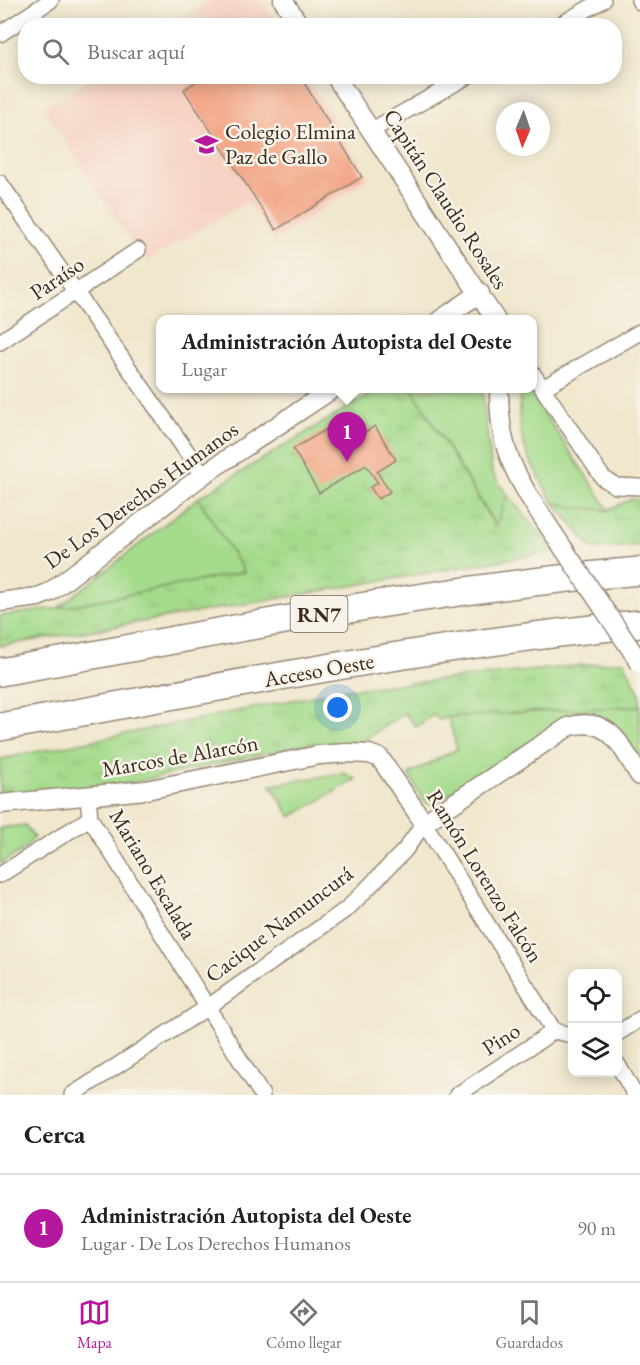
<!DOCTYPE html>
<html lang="es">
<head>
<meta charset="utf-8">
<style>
  body { margin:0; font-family:"EB Garamond",serif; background:#f2f2f2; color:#202124 }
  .controls { position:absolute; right:18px; bottom:18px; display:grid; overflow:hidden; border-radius:12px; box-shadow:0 3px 15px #0003 }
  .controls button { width:54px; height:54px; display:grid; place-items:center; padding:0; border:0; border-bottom:2px solid #e0e0e0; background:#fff; color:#202124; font:30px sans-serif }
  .compass { position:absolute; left:496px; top:102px; width:54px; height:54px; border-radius:50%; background:#fff; box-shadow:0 3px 15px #0003; rotate:182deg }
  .you { position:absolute; left:338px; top:708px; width:21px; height:21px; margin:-15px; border:4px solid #fff; border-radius:50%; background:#1a73e8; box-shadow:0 0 0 9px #1a73e833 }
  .badge { display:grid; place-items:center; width:39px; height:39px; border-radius:50%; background:#b5179e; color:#fff; font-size:20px; font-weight:700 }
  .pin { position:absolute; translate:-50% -50px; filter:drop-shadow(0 2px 3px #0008) }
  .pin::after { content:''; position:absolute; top:32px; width:21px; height:18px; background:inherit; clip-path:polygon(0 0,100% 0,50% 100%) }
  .popup { position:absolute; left:156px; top:315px; width:381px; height:78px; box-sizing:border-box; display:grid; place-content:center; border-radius:12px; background:#fff; filter:drop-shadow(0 2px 4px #0005); font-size:20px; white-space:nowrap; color:#757577 }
  .popup b { font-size:22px; color:#202124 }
  .popup::after { content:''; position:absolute; left:50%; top:100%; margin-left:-12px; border:12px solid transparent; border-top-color:#fff }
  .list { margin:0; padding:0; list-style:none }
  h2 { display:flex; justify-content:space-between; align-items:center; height:78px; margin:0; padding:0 24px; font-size:26px }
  h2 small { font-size:20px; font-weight:400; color:#757577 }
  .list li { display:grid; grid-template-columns:39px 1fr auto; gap:18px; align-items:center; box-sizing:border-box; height:108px; padding:0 24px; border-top:2px solid #e0e0e0 }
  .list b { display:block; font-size:22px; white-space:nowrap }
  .list p { margin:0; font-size:20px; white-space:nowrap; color:#757577 }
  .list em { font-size:20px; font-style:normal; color:#757577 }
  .icon { flex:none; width:33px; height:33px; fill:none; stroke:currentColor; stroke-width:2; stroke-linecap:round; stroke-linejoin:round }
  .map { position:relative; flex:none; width:640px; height:1095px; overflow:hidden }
  .search { position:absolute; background:#fff; box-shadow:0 3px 15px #0003; left:18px; right:18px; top:18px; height:66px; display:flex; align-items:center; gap:15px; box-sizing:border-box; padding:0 21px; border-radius:24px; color:#757577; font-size:22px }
  .sheet { height:186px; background:#fff }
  nav { display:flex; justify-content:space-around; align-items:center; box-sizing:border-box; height:84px; border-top:2px solid #e0e0e0; background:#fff; font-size:16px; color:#757577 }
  nav a { display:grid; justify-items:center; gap:3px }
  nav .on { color:#b5179e }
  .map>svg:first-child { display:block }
</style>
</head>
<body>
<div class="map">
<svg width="640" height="1095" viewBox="0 0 640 1095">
  <defs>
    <pattern id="grass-tufts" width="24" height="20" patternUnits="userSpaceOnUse" patternTransform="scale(1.5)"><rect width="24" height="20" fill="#a5db8c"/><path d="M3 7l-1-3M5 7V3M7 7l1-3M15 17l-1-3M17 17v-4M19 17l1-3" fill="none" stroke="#8fbc78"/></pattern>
  </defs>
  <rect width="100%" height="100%" fill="#f7f3e8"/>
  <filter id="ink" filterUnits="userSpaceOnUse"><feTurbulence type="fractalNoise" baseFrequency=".0167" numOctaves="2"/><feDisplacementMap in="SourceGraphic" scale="12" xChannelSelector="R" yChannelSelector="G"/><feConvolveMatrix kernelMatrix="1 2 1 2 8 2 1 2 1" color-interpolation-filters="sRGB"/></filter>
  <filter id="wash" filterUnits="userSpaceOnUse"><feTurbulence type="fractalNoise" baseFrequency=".008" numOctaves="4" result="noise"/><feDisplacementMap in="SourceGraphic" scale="24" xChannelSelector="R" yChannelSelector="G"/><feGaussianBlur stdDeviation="1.35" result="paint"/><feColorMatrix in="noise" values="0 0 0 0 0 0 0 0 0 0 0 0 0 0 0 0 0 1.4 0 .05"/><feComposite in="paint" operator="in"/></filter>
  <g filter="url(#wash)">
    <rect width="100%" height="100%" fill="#f0e7cd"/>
    <g fill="#f6d2c3">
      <path d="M212,0h49l16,25h-105z"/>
      <path d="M92,77h216l61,102 -95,61 -27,-38 -100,59 -19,-24 -85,-129z"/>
    </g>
    <g fill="url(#grass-tufts)" stroke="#708255" stroke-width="1.5">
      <path d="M378,389h34l83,137 12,-31 48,56 -555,95v-30l58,-8 186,-36 -46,-74z"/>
      <path d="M631,499l9,1v45l-47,4 -40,-47 20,5 35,3z"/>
      <path d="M624,661l16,33v12l-192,11 -9,3 -6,-5 -17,12 -11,-14 -46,30 -52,1 -186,41 -121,12v-38l343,-69z"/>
    </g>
    <g fill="#a5db8c" stroke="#708255" stroke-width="1.5">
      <path d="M412,389h70l10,84 15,22 -11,31z"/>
      <path d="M521,389h7l81,121 -36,-3 -20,-5c-24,-45 -39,-59 -32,-113z"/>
      <path d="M198,498l46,74 -186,36z"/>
      <path d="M640,706v55l-15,-25 -18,-16 -25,-6 -45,23 -104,68 -9,-3 -15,-28 48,-25 -9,-32z"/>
      <path d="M343,773l13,6 -65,38 -20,-32z"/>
      <path d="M25,825l9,12 -9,12 -25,15v-36z"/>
    </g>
    <g id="blocks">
      <g fill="#f3a889">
        <path d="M204,76h96l62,101 -86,53 -92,-140z"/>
        <path d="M335,424l11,20 29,-18 21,34 -19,12 13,20 -12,7 -8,-12 8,-4 -12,-18 -47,28 -26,-44z"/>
      </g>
    </g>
  </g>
  <g filter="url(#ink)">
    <use href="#blocks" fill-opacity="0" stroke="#968876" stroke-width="1.5"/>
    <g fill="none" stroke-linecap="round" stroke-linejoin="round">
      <defs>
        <g id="minor">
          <path d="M639,0l1,2"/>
          <path d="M558,26l45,-26"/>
          <path d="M0,34l51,-34"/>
          <path d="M372,130l96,-54"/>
          <path d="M0,183l203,292"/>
          <path d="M0,342l138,-92"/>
          <path d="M533,374l70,104 13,8 24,1"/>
          <path d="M543,388l97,-56"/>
          <path d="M88,797l2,21 172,277"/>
          <path d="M0,875l90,-57"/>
          <path d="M618,1033l22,-14"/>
          <path d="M618,1065l17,30"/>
          <path d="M72,1095l136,-88 140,-99 57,-58 19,-27 130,208"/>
          <path d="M457,1095l97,-64 18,4"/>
        </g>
        <g id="tertiary">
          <path d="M283,0l17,26"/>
          <path d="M335,76l161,244"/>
          <path d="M440,320l40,-27"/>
          <path d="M499,388c0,52 9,75 36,118"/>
          <path d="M0,602l38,-5 12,-5 153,-117 131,-87"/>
          <path d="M0,804l146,-14 173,-35 28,-2 22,1 11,4 44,65 144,-96c42,-13 53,20 72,49"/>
        </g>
        <g id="motorway">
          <path d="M0,672c212,-38 425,-83 640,-101"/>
          <path d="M0,727c213,-38 425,-82 640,-103"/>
        </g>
      </defs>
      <use href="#minor" stroke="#968876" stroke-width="18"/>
      <use href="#tertiary" stroke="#968876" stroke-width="21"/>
      <use href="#motorway" stroke="#968876" stroke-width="30"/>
      <use href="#minor" stroke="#fff" stroke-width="15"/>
      <use href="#tertiary" stroke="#fff" stroke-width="18"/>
      <use href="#motorway" stroke="#fff" stroke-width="27"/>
      <defs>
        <path id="tertiary-bridge" d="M535,506l105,157"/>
      </defs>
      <use href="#tertiary-bridge" stroke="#968876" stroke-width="21" stroke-linecap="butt"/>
      <use href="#tertiary-bridge" stroke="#fff" stroke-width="18"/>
    </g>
  </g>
  <defs>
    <symbol id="school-bare" viewBox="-9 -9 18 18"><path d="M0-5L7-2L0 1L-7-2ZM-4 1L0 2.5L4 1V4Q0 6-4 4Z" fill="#b5179e" stroke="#f7f3e8" stroke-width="2.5" paint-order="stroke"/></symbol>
  </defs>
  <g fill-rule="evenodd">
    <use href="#school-bare" x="190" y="128" width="33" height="33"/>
  </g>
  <g text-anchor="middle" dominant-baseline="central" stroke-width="5" stroke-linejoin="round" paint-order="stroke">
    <rect fill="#f7f3e8" stroke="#73665b" stroke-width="1.5" x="290.5" y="596" width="57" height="36" rx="4.5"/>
    <g font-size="21" font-weight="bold" fill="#3b2a1e">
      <text x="319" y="614">RN7</text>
    </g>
    <g font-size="22" fill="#3b2a1e" stroke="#f7f3e8" text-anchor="start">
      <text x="225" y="131">Colegio Elmina<tspan x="225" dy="25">Paz de Gallo</tspan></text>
    </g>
    <g font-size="22" fill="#3b2a1e" stroke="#f7f3e8">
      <text transform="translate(446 199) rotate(57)">Capitán Claudio Rosales</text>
      <text transform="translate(57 278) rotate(-34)">Paraíso</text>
      <text transform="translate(141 495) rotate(-36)">De Los Derechos Humanos</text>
      <text transform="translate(319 670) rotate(-10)">Acceso Oeste</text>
      <text transform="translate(180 756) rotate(-10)">Marcos de Alarcón</text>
      <text transform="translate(153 874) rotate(59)">Mariano Escalada</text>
      <text transform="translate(485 876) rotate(58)">Ramón Lorenzo Falcón</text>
      <text transform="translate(279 924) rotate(-37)">Cacique Namuncurá</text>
      <text transform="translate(501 1039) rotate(-33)">Pino</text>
    </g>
  </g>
</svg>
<div class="controls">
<button><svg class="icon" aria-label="locate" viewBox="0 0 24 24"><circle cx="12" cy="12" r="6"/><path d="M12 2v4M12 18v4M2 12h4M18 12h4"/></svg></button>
<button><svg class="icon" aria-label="layers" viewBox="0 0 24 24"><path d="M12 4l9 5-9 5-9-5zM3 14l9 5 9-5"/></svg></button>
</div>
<svg class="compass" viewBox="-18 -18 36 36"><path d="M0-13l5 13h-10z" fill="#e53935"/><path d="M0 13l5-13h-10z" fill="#757577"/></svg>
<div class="you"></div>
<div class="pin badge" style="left:347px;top:462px">1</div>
<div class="popup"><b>Administración Autopista del Oeste</b>Lugar</div>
<div class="search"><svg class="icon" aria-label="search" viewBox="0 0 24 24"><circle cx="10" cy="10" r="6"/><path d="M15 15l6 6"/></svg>Buscar aquí</div>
</div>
<section class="sheet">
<h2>Cerca<small></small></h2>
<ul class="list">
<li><span class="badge">1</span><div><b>Administración Autopista del Oeste</b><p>Lugar · De Los Derechos Humanos</p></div><em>90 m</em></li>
</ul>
</section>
<nav>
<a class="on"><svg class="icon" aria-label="map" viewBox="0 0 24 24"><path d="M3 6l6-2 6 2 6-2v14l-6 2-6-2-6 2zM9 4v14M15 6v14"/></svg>Mapa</a>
<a><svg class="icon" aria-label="directions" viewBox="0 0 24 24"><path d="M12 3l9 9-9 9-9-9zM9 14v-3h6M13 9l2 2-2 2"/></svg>Cómo llegar</a>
<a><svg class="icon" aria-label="saved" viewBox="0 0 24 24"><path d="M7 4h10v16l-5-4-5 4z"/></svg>Guardados</a>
</nav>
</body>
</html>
